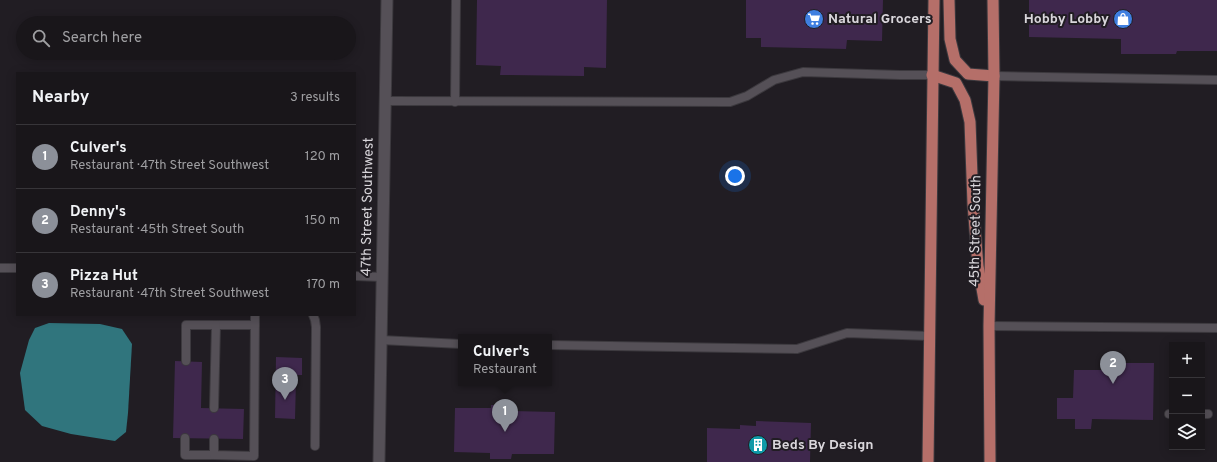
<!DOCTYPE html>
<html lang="en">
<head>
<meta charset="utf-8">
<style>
  body { margin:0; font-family:Overpass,sans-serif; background:#262327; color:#f1f3f6 }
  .controls { position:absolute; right:12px; bottom:12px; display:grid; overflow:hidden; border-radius:0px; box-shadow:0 2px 10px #0003 }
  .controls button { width:36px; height:36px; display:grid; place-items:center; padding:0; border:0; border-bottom:1px solid #373539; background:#19161a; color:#f1f3f6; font:20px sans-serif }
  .you { position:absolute; left:735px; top:176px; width:14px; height:14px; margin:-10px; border:3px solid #fff; border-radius:50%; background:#1a73e8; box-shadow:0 0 0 6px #1a73e833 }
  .badge { display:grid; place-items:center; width:26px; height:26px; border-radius:50%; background:#8c9099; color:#fff; font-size:13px; font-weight:700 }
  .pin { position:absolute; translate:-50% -33px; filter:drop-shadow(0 1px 2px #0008) }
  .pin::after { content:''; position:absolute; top:21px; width:14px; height:12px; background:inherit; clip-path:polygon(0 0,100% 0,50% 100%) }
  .popup { position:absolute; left:458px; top:334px; width:94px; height:52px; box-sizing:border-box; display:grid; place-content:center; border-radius:0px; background:#19161a; filter:drop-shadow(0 1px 3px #0005); font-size:13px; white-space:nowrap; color:#9f9fa2 }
  .popup b { font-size:15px; color:#f1f3f6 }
  .popup::after { content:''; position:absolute; left:50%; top:100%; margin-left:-8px; border:8px solid transparent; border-top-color:#19161a }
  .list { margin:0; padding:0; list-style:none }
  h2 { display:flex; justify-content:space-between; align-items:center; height:52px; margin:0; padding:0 16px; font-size:17px }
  h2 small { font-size:13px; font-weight:400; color:#9f9fa2 }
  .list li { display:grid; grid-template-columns:26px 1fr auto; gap:12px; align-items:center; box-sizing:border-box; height:64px; padding:0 16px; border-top:1px solid #373539 }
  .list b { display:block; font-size:15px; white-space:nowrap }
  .list p { margin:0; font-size:13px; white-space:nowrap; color:#9f9fa2 }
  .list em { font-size:13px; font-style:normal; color:#9f9fa2 }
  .icon { flex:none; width:22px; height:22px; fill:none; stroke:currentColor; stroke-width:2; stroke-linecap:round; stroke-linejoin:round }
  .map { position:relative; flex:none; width:1217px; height:462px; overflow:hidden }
  .search { position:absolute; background:#19161a; box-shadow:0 2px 10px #0003; left:16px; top:16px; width:340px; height:44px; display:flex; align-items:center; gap:10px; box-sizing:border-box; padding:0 14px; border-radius:22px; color:#9f9fa2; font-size:15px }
  .panel { position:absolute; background:#19161a; box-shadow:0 2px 10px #0003; left:16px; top:72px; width:340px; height:244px; border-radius:0px }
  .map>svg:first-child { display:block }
</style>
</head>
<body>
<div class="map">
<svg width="1217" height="462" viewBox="0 0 1217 462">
  <rect width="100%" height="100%" fill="#211d23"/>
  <path fill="#30757d" d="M49,323l51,1 22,5 10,15 -4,69 -2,19 -11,9 -44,-7 -29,-8 -17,-16 -5,-37 9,-33 6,-12z"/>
  <g fill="#3f284d">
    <path d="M477,0h130l-1,68 -22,-1v9l-84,-1 1,-9 -25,-1z"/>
    <path d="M746,0h137l-1,41 -35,-1 -1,9 -85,-2v-9h-15z"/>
    <path d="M1029,0h188v51h-40l-1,3h-55v-15l-92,-2z"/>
    <path d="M276,357l26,1v17h-14v6h8l-1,38 -20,-1z"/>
    <path d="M175,361l27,1 -1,46 43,1 -1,30 -70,-1z"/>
    <path d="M1104,363h50l-1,57 -61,-1 -1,10h-16v-10h-18v-21h16l1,-28h29z"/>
    <path d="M491,405h21v6l43,1 -1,42h-42l-1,5h-21v-6l-36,-1 1,-44h36z"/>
    <path d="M756,421l55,2 -1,39h-103v-34l33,1v-4l16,1z"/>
  </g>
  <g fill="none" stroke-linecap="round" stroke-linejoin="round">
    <defs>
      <g id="service">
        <path d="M994,76l223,4"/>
        <path d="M385,101l345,1 17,-6 27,-16 29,-8 97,3h32"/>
        <path d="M455,102l1,-102"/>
        <path d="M0,268h17"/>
        <path d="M355,276l27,1"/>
        <path d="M313,315l2,5 1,7 -1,119"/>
        <path d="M989,326l228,2"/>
        <path d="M381,340l80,4"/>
        <path d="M549,345l248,4 50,-16 82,3"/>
        <path d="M186,361v-36h69"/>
        <path d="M214,408l2,-83"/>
        <path d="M1169,414h3"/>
        <path d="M1202,414h6"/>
        <path d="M185,438v17h29"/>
        <path d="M214,439v16l40,1 1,-141"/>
      </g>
      <path id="minor" d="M379,462l8,-462"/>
      <g id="primary">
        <path d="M949,0l1,39 5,21 13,14 26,2"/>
        <path d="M932,75l24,8 9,17 5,22 3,82 5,62 6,34"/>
        <path d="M928,462l6,-462"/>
        <path d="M990,462l-1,-136 5,-250 -1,-76"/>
      </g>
    </defs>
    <use href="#service" stroke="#3c393e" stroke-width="10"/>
    <use href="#minor" stroke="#3c393e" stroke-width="13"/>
    <use href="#primary" stroke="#3c393e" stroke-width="13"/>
    <use href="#service" stroke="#555057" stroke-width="8"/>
    <use href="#minor" stroke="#555057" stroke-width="11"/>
    <use href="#primary" stroke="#b56f69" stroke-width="11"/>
  </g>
  <defs>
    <symbol id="supermarket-disc" viewBox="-11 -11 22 22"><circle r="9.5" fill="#3f7fe0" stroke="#211d23"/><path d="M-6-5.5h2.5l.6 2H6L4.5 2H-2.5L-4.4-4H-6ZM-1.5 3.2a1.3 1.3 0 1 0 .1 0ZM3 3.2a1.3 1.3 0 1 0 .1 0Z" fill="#fff"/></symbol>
    <symbol id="shop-disc" viewBox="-11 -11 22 22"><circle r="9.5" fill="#3f7fe0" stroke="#211d23"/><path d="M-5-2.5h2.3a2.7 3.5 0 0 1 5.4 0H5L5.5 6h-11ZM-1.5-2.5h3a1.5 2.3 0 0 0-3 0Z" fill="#fff"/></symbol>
    <symbol id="building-disc" viewBox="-11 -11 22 22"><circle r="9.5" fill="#0f9aa8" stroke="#211d23"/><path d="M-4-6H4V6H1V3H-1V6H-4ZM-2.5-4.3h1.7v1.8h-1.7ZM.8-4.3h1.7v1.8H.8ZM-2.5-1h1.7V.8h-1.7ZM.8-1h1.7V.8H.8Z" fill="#fff"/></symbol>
  </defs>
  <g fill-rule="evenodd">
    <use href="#supermarket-disc" x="803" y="8" width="22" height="22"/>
    <use href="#shop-disc" x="1112" y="8" width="22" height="22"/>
    <use href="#building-disc" x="747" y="434" width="22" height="22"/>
  </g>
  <g text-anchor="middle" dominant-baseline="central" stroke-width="4" stroke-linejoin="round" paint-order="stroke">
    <g font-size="14" font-weight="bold" fill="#d9d6db" stroke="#211d23" text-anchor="start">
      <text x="828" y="19">Natural Grocers</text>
      <text x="1109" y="19" text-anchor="end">Hobby Lobby</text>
      <text x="772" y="445">Beds By Design</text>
    </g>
    <g font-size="14" fill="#d9d6db" stroke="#211d23">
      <text transform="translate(368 207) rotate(-89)">47th Street Southwest</text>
      <text transform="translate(976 231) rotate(-89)">45th Street South</text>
    </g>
  </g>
</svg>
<div class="controls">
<button>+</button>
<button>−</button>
<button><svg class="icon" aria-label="layers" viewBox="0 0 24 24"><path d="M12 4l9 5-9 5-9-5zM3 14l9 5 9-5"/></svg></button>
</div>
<div class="you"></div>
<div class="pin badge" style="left:505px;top:432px">1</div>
<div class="popup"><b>Culver's</b>Restaurant</div>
<div class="pin badge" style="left:1113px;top:384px">2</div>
<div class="pin badge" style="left:285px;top:400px">3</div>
<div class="search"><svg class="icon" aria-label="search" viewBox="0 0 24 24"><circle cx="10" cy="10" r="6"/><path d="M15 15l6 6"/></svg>Search here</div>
<section class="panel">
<h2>Nearby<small>3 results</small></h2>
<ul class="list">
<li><span class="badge">1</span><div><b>Culver's</b><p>Restaurant · 47th Street Southwest</p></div><em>120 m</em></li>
<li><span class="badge">2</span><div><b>Denny's</b><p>Restaurant · 45th Street South</p></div><em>150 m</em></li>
<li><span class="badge">3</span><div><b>Pizza Hut</b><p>Restaurant · 47th Street Southwest</p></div><em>170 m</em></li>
</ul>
</section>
</div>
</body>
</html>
